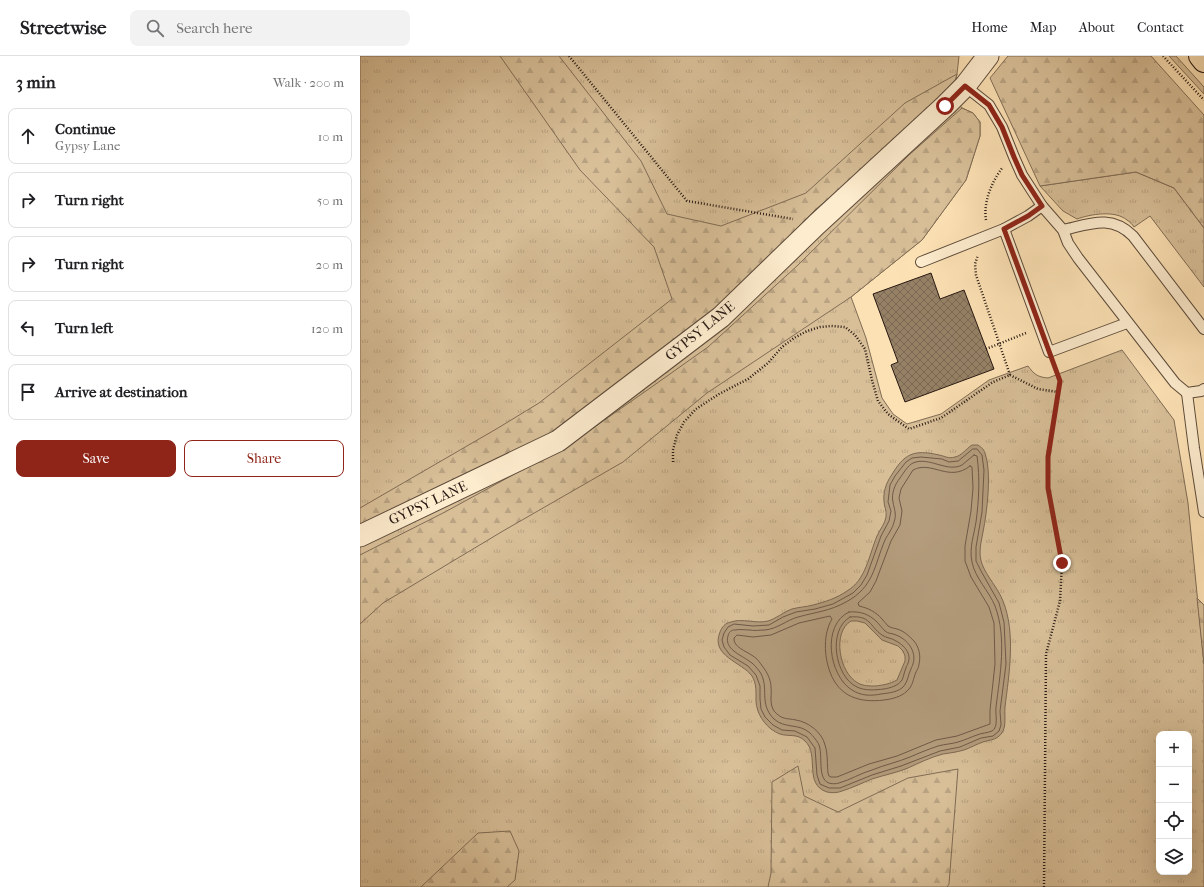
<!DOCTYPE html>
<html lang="en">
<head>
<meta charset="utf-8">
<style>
  body { margin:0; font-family:"IM FELL French Canon",serif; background:#f2f2f2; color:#202124 }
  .controls { position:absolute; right:12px; bottom:12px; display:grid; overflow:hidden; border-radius:8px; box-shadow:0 4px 16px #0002 }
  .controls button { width:36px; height:36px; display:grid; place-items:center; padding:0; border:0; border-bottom:1px solid #e0e0e0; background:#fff; color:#202124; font:20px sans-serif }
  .stop { position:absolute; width:12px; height:12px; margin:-9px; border:3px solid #8f2418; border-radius:50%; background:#fff }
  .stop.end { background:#8f2418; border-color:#fff; box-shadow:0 1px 4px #0008 }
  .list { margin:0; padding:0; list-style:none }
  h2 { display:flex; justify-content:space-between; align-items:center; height:52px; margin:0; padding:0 16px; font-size:17px }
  h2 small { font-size:13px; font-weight:400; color:#757577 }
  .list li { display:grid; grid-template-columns:26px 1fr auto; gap:12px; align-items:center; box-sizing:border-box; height:56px; margin:0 8px 8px; padding:0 8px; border:1px solid #e0e0e0; border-radius:8px }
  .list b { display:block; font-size:15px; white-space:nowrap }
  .list p { margin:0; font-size:13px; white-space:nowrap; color:#757577 }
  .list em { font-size:13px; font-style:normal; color:#757577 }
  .actions { display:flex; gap:8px; padding:12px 16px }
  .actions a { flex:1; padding:9px 0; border:1px solid #8f2418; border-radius:8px; text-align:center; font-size:14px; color:#8f2418 }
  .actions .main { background:#8f2418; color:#fff }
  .icon { flex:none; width:22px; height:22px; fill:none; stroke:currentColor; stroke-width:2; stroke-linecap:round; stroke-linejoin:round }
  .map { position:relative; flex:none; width:844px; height:831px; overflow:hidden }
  header { display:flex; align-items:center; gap:24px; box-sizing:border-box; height:56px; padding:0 20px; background:#fff; border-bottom:1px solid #e0e0e0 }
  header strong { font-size:19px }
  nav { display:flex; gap:22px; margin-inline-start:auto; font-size:14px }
  .search { width:280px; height:36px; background:#f2f2f2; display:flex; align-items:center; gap:10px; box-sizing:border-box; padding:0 14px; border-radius:8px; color:#757577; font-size:15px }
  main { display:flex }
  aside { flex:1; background:#fff }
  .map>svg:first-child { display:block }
</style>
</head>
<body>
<header>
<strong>Streetwise</strong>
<div class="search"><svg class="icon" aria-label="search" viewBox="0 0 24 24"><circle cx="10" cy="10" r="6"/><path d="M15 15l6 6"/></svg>Search here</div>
<nav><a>Home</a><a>Map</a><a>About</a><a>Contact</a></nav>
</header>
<main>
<aside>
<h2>3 min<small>Walk · 200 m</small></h2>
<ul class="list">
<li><svg class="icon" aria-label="ahead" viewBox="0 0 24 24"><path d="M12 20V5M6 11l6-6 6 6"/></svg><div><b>Continue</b><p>Gypsy Lane</p></div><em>10 m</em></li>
<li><svg class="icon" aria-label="right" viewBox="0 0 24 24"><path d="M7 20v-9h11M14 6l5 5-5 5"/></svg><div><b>Turn right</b></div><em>50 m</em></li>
<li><svg class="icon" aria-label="right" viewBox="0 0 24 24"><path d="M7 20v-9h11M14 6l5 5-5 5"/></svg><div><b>Turn right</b></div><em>20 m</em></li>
<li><svg class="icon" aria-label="left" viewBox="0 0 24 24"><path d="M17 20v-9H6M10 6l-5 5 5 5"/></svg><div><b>Turn left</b></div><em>120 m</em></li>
<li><svg class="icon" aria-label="arrive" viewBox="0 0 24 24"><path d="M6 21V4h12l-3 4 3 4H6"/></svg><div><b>Arrive at destination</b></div></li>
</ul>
<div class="actions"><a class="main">Save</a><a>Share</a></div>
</aside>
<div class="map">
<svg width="844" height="831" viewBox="0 0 844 831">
  <defs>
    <pattern id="grass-tufts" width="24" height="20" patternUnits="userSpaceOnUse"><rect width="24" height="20" fill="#d8bf98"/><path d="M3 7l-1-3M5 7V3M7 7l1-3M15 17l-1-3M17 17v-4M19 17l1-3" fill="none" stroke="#b9a382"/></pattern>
    <pattern id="forest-firs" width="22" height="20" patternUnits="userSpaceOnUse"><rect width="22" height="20" fill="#d8bf98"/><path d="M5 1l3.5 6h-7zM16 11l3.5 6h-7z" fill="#b9a382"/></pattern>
    <pattern id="building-cross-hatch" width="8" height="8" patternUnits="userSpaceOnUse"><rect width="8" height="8" fill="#968166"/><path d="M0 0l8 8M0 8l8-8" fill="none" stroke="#7a6953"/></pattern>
  </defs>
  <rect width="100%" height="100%" fill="#fce1b4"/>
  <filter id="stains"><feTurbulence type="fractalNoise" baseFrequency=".005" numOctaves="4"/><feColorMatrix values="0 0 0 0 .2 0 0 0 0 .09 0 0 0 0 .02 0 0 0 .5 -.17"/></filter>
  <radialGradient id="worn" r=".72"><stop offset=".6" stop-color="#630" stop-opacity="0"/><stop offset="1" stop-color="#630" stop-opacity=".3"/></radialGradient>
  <g fill="url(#grass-tufts)" stroke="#806c55" fill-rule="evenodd">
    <path d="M0,0h599l-2,18 -5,21 10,13 11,5 7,9v14l-14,44 -44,60 -71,57 15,41 16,60 11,16 14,10 34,-10 48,-34 39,-14c6,8 9,11 20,12l74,-28 52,70 14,83 16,161v223h-844zM799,678h30v138h-30z"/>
    <path d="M809,0h7l28,31v7z"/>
    <path d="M776,116l38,16 30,40v59l-54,-71 -16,11c-2,-3 -4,-5 -7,-7 -12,-10 -36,-6 -50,-1l-14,-8 -23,-25z"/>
  </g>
  <g fill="url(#forest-firs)" stroke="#806c55">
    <path d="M140,0h59l82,105 26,53 54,12 85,-33 99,-90 52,-29 -6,21 -136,115 -80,83 -170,134 -205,98v-17l138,-80 41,-25 133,-104 -18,-52 -74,-77z"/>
    <path d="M648,0h143l53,59v113l-30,-40 -38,-16 -96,14 -50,-108z"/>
    <path d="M602,52l11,5 7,9v14l-14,44 -44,60 -71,57 -144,96 -84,69 -120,69 -120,72 -23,21v-69l85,-43 128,-70 80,-56 55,-39 90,-82 111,-110z"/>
    <path d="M837,542l7,7v59z"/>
    <path d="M438,710l6,30 34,16 70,-34 50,-9 -9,115 -2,3h-179l3,-14 1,-91z"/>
    <path d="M150,775l9,20 -4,29 -8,7h-86l57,-54z"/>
  </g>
  <path fill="#b49d7d" stroke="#7c6852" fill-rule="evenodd" d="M612,389h6c4,3 5,3 7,8 7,19 2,59 -2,79 -2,11 -5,21 -1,32 5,13 16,24 21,37 13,32 6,73 2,106 -1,10 3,23 -7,30 -4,3 -9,3 -15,5 -6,2 -13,6 -19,8 -7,2 -14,3 -21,4 -12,3 -24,9 -35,14 -12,5 -24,7 -36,11 -10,4 -20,9 -30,12 -4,2 -11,2 -15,1 -24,-8 -7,-37 -22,-51 -8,-8 -16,-4 -25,-7 -3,-1 -6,-3 -9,-5 -10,-8 -16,-20 -15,-33 0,-7 0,-13 -4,-20 -10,-14 -42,-20 -32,-44 2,-5 5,-9 11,-10 11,-4 25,2 37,-1 7,-2 16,-9 24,-12 7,-2 14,-2 21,-4 12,-3 24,-7 34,-14 19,-11 22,-36 30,-55 3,-7 8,-12 9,-19 1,-7 -2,-10 -2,-16 -1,-8 2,-18 7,-25 13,-22 22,-27 48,-21 6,1 9,4 16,2 6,-1 11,-8 17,-12zM491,565h6l8,2 17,17 16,6 5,5 2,5v5l-8,19c-7,4 -14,5 -21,6 -6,0 -13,0 -18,-3 -19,-10 -26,-51 -7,-62z"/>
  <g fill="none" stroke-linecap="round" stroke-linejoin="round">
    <g stroke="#6e5a48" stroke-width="1">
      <path d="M613,393h4l5,6 2,15 -2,42 -6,35v14l5,10 18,32 5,19 2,42 -6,47 1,14 -2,6 -6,5 -12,2 -21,9 -20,4 -39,15 -29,9 -32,13h-11l-9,-4 -3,-9 -2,-27 -8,-11 -12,-6 -13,-1 -9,-5 -8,-8 -4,-8 -1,-10v-13l-4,-11 -8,-9 -18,-11 -6,-8 -2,-7 2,-7 4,-6 6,-3 19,2 16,-1 14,-8 13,-5 19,-3 18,-5 20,-11 8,-8 6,-10 14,-39 8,-15 2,-10 -3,-9 2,-17 5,-9 11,-14 6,-4 9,-1 21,2 7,3 9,-1z"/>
      <path d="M614,399l3,1c3,22 2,44 -1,66 -2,13 -7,26 -4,40 3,16 17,29 23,44 12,32 5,69 1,101 -1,7 3,20 -4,24 -4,2 -11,2 -15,4 -6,2 -12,5 -19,7 -6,2 -13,2 -20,4 -9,3 -19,7 -28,11 -12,5 -26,8 -38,13 -11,3 -22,10 -33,13 -3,1 -8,1 -10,0 -12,-4 -6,-28 -10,-38 -1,-3 -6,-9 -9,-12 -11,-10 -25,-4 -36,-14 -16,-16 -4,-31 -14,-47 -3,-4 -7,-9 -11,-11 -8,-6 -25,-12 -21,-25 1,-4 3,-6 7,-6 5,-1 11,0 15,0 5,1 10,0 15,0 12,-1 22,-10 33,-13 18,-5 32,-6 48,-15 28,-15 28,-36 39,-62 3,-6 8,-12 9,-18 3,-8 0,-13 -1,-20 -2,-8 2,-18 7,-24 3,-4 8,-13 13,-15 16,-7 34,10 49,2 4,-3 8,-7 12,-10z"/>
      <path d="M610,410l2,1 1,21 -2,23 -6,35v15l6,16 18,30 5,16 1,41 -5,46v14l-33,12 -21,4 -39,16 -28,8 -32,13h-6l-2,-1 -1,-3c-1,-9 0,-19 -3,-28 -3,-13 -17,-23 -29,-25 -10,-2 -14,0 -22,-9 -5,-8 -2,-16 -3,-24 0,-7 -4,-15 -8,-20 -3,-4 -6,-9 -10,-11 -7,-5 -20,-9 -19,-18l3,-3 16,2 18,-2 28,-12 31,-7 2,3c-9,15 -8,37 -2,53 9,25 30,31 54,28 8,-1 17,-3 23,-9 6,-5 6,-12 9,-19 1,-2 3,-5 3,-8 2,-8 0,-17 -5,-23 -5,-5 -10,-10 -17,-12 -3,-1 -6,-1 -9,-3 -2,-2 -4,-5 -6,-7 -6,-7 -14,-11 -23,-13l-1,-3 12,-11 6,-11 15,-40 9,-16 2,-14 -3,-13 2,-9 12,-19c19,-10 36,13 57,-4z"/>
      <path d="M489,556c11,-1 20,2 28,10 2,2 5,6 8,9 3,3 7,2 11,4 11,4 21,16 17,29 -1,3 -1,2 -2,5 -3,6 -3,12 -7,17 -5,6 -15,7 -23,8 -10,2 -20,2 -29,-4 -23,-14 -31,-65 -3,-78z"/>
      <path d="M490,561c21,-2 19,9 32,18 4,3 10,3 14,6 8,4 16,13 12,22 0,2 -2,3 -2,5 -2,4 -2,8 -4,12 -4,6 -12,8 -18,9 -9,1 -19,2 -27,-2 -22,-10 -30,-57 -7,-70z"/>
    </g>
  </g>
  <path fill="url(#building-cross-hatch)" stroke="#271812" d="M571,217l9,26 24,-9 30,79 -89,33 -14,-37 7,-3 -25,-68z"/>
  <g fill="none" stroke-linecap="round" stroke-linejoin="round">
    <defs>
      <g id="service">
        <path d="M605,30l24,19 13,22 12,30 8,18 20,31 21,24 5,13 10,15 97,125 12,10 14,-2 3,-2"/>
        <path d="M644,173l45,123 78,-29"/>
        <path d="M703,174c27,-6 48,-16 70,6l71,93"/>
        <path d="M561,206l83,-33 24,-13 14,-10"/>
        <path d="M827,337l7,55 10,64"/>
      </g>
      <path id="minor" d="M0,480l198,-95 163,-124 96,-93 128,-118 20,-20 23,-30"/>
      <path id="trunk" d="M840,0l4,5"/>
    </defs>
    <use href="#service" stroke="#5c4a3a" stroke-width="12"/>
    <use href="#minor" stroke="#5c4a3a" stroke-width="23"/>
    <use href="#trunk" stroke="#271812" stroke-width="24"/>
    <g stroke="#271812" stroke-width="2.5" stroke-dasharray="1 2" stroke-linecap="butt">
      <path d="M209,0l118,145 106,18"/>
      <path d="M803,0l41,44"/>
      <path d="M626,164c-3,-18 6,-39 17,-53"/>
      <path d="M626,293l40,-16"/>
      <path d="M650,319l28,14 20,3"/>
      <path d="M313,406v-12l4,-15 7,-13 12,-13 23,-15 29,-15 20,-16 14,-16 12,-9 13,-7 13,-4 11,-1 14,1 10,8 10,14 7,31 6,21 10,13 21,15 32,-11 52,-36 17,-7 -34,-100 -1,-11 3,-9"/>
      <path d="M684,831l2,-233 14,-53 2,-38 -14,-74v-32l12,-76 -6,-16"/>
    </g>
    <use href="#service" stroke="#fdecce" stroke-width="10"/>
    <use href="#minor" stroke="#fdecce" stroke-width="21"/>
    <use href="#trunk" stroke="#fce1b4" stroke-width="22"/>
  </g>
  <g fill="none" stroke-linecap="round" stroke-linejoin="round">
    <path stroke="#8f2418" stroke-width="5" d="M585,50l20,-20 24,19 13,22 12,30 8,18 20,31 -14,10 -24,13 56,152 -12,76v31l14,75"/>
  </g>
  <g text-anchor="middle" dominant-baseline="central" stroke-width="3" stroke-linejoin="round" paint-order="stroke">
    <g font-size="14" fill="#271812" stroke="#fdecce">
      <text transform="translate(340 275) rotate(-39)">GYPSY LANE</text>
      <text transform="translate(68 447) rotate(-25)">GYPSY LANE</text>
    </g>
  </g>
  <rect width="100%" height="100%" filter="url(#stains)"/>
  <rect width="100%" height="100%" fill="url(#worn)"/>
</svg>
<div class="controls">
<button>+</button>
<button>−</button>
<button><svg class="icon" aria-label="locate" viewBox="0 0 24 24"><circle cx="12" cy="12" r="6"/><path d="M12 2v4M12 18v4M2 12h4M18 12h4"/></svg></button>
<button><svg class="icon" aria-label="layers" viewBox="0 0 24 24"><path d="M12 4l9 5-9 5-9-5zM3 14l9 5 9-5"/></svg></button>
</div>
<div class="stop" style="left:585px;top:50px"></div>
<div class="stop end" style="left:702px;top:507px"></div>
</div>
</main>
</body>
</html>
